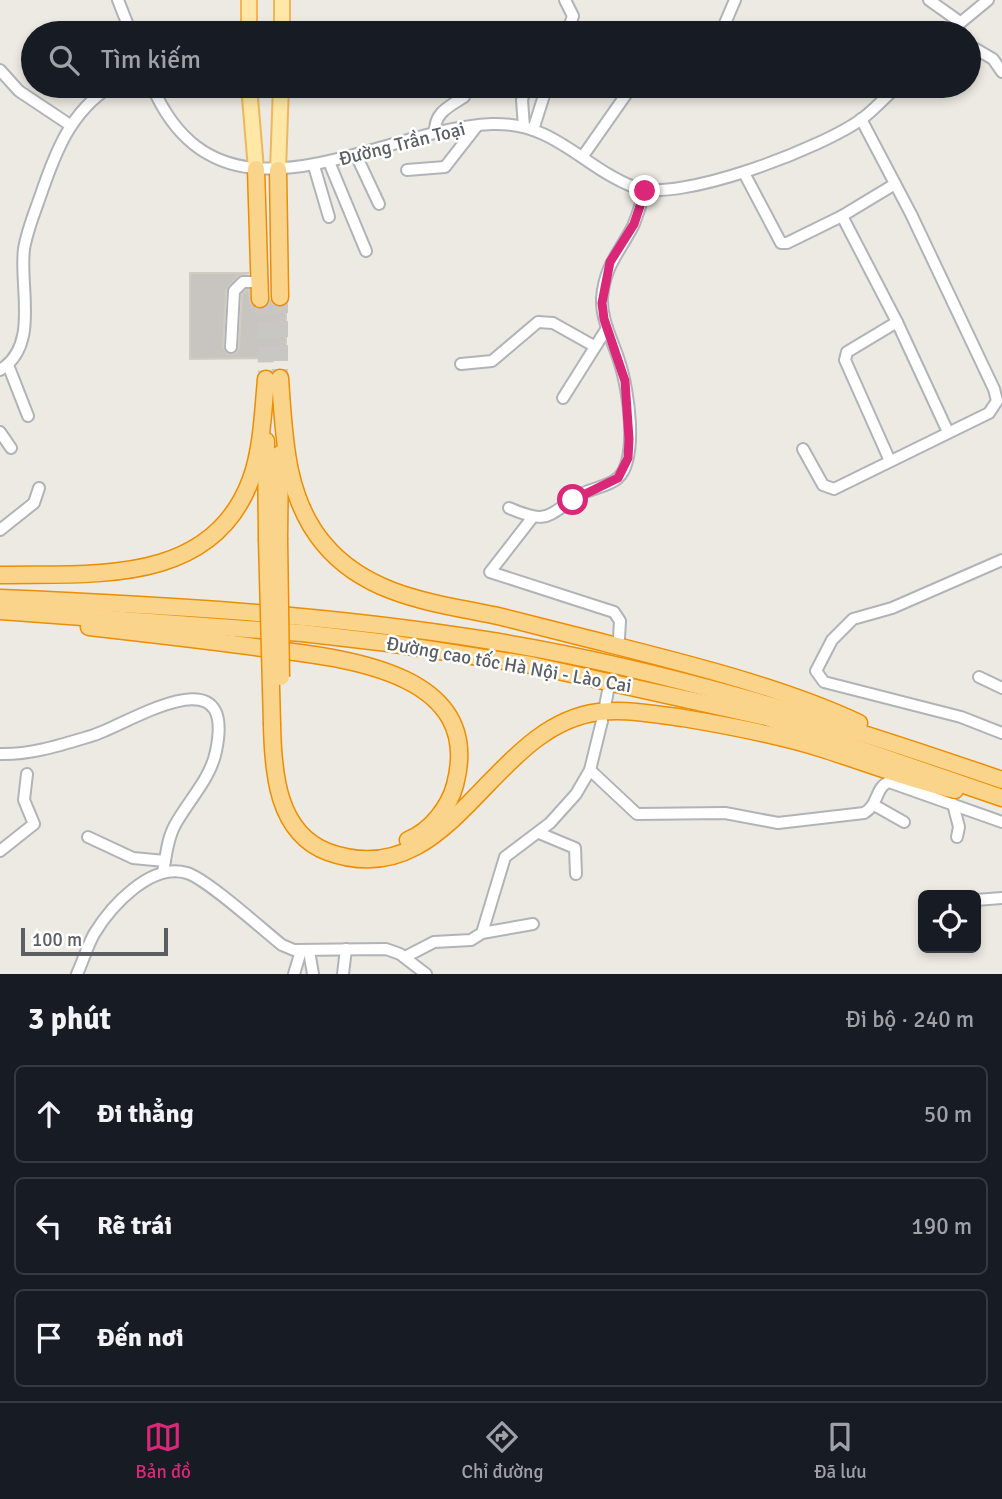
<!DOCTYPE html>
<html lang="vi">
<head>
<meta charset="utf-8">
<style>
  body { margin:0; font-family:Signika,sans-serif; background:#20242c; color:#f1f3f6 }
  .controls { position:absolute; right:21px; bottom:21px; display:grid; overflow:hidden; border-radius:10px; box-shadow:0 4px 10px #0003 }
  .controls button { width:63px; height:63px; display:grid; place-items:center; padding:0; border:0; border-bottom:2px solid #363941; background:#171b24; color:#f1f3f6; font:35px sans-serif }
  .scale { position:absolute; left:21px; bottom:18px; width:147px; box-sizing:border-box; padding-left:7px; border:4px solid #5b5f63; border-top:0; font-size:19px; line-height:24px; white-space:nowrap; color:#5b5f63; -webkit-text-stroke:5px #fff; paint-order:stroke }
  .stop { position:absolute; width:21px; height:21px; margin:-16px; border:5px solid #db2777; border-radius:50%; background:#fff }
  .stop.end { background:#db2777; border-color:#fff; box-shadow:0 2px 7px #0008 }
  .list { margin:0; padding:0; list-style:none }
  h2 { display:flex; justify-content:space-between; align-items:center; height:91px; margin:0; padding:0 28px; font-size:30px }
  h2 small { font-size:23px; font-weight:400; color:#9ea1a6 }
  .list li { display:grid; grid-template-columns:46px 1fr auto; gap:21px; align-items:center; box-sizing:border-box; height:98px; margin:0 14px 14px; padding:0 14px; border:2px solid #363941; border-radius:10px }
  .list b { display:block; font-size:26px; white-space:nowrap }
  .list em { font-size:23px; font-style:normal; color:#9ea1a6 }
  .icon { flex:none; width:38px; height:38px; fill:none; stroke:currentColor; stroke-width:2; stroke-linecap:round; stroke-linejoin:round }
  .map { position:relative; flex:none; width:1002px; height:974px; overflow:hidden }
  .search { position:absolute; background:#171b24; box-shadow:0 4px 10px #0003; left:21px; right:21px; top:21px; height:77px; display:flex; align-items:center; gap:18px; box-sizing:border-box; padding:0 24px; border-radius:38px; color:#9ea1a6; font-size:26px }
  .sheet { height:427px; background:#171b24 }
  nav { display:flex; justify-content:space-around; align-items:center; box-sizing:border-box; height:98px; border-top:2px solid #363941; background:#171b24; font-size:19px; color:#9ea1a6 }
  nav a { display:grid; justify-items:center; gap:4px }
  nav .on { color:#db2777 }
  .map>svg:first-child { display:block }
</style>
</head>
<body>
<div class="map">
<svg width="1002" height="974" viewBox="0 0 1002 974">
  <rect width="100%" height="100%" fill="#edeae3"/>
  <path fill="#c8c5c0" stroke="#d2cbc1" stroke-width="2" d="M190,273h59l-11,3 -12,14 -3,57 4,7h8l4,-6 3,-54 4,-4h3l2,14 5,4h9l5,-8 6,6 10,-1v53l-96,1z"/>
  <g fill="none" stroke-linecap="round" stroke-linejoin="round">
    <g stroke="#c8c7c3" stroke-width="16" stroke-dasharray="16 8" stroke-linecap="butt">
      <path d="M280,297v81"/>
      <path d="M260,299l5,19 1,61"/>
    </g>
    <defs>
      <g id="minor">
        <path d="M118,0l13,33"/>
        <path d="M565,0l8,16 -6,17"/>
        <path d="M929,0l31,22"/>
        <path d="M615,31l4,2"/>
        <path d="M694,33l29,-5 12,-28"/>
        <path d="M948,33l40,-33"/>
        <path d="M969,45l24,14 9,13"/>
        <path d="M0,70l19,21 51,34"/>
        <path d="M152,86c68,157 224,43 340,38 63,-2 90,43 142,63 44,17 191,-40 229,-69 12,-9 23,-22 35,-32"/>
        <path d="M524,127l-2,-27 4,-14"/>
        <path d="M533,130l14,-44"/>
        <path d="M435,133c-1,-20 13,-26 29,-36"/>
        <path d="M356,155l23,49"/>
        <path d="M583,156l49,-70"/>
        <path d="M329,162l37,89"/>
        <path d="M314,166l15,51"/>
        <path d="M407,170l38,-3 32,-41"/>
        <path d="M744,173l37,70h6l55,-27"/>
        <path d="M897,322l51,110"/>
        <path d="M231,347l3,-56 9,-9h15"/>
        <path d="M461,364l31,-3 46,-39 15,1 41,23"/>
        <path d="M8,365l20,51"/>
        <path d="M0,370c40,-24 19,-83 24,-121 3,-18 10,-35 16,-52 15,-44 30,-85 71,-111"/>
        <path d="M563,398l44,-70"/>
        <path d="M0,432l11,16"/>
        <path d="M803,449l20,36 11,4 155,-76 8,-12 -3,-12 -83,-175 -50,-95"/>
        <path d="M890,461l-45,-101 2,-8 50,-30 -55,-106 53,-32"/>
        <path d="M509,508c40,17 37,8 71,-13 11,-7 28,-8 38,-17 21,-20 10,-90 2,-114 -6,-22 -19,-42 -18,-66 3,-33 17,-45 31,-72 5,-11 8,-24 12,-35"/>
        <path d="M532,518l-42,54 124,40 6,9 -1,17"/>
        <path d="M0,530l34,-27 5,-15"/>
        <path d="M1002,560l-110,48 -39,11 -21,21 -16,31 8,11 137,35 41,16"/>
        <path d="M979,677l23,11"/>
        <path d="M605,706l3,-15"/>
        <path d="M0,754c32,1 64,-10 94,-19 36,-12 143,-83 122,16 -5,27 -28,50 -41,74 -8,14 -9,32 -12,47"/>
        <path d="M590,770l47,44 88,-1 53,10 86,-10c15,-8 11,-26 25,-31l113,40"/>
        <path d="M953,804l6,23 -2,10"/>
        <path d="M874,805l30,17"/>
        <path d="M539,833l36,15 1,26"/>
        <path d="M88,837l45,21 32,3"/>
        <path d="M0,851l34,-27 -10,-24 3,-26"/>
        <path d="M976,900l26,-2"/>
        <path d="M482,933l51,-9"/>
        <path d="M309,951l4,23"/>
        <path d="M405,957l29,-15 37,-2 11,-7 23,-76 45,-34 26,-29 14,-24 12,-49"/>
        <path d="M77,974c6,-13 10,-27 17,-40 17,-28 57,-72 93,-61 20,6 76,57 95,72l12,5 92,-1 14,5 26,20"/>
        <path d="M294,974l7,-23"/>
        <path d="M343,974l3,-25"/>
      </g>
      <g id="major">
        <path d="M282,0v33"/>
        <path d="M249,33v-33"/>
        <path d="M249,86l7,83"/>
        <path d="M278,170l3,-84"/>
      </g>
      <g id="highway">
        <path d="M256,169l4,130"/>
        <path d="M278,170l2,127"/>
        <path d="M280,378c4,57 5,120 44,166 45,54 115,59 178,73 28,7 55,14 83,21 87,22 193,47 274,85"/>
        <path d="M266,441l1,98"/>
        <path d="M279,538l1,-84"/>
        <path d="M0,575c91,-2 212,12 251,-96 11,-31 12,-67 15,-100"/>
        <path d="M0,598c162,7 325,16 486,42 176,28 348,82 516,140"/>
        <path d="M0,611l302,22 86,10 143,22 235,52 236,81"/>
        <path d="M89,627c53,6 106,12 159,19 78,11 239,18 207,139 -6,22 -24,46 -47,55"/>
        <path d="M272,725c1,47 5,108 56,127 124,45 161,-127 271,-140 29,-3 56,2 84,6 48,8 95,17 140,31 44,14 87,31 132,41"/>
      </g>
    </defs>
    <use href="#minor" stroke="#b0b4b8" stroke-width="14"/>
    <use href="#major" stroke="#efb75a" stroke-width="18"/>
    <use href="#highway" stroke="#ed8d03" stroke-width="19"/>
    <use href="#minor" stroke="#fff" stroke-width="10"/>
    <use href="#major" stroke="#fee7a7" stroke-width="14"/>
    <use href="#highway" stroke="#fbd48c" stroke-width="16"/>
    <defs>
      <g id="highway-bridge">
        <path d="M279,538l2,139"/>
        <path d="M267,539l5,186"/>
      </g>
    </defs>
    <use href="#highway-bridge" stroke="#ed8d03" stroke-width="19" stroke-linecap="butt"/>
    <use href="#highway-bridge" stroke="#fbd48c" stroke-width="16"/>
  </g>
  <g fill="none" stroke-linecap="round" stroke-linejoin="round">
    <path stroke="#db2777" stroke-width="9" d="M573,500l45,-22 10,-20 1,-19 -4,-58 -21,-62 -2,-16 8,-41 24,-38 11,-33"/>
  </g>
  <g text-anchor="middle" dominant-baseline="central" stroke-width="5" stroke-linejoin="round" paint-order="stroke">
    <g font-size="19" fill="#5b5f63" stroke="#fff">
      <text transform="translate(402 144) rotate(-14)">Đường Trần Toại</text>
      <text transform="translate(509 665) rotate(10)">Đường cao tốc Hà Nội - Lào Cai</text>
    </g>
  </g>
</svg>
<div class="controls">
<button><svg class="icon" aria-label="locate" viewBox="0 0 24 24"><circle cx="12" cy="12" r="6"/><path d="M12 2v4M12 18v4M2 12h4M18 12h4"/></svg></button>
</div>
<div class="scale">100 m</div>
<div class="stop" style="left:573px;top:500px"></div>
<div class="stop end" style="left:645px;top:191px"></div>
<div class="search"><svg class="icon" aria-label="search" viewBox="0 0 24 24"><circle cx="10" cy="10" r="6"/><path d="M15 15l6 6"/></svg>Tìm kiếm</div>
</div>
<section class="sheet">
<h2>3 phút<small>Đi bộ · 240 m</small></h2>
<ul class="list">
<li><svg class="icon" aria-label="ahead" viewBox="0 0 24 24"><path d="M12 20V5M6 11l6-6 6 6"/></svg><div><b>Đi thẳng</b></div><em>50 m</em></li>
<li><svg class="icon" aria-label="left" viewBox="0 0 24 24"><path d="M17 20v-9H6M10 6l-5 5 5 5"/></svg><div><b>Rẽ trái</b></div><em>190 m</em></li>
<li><svg class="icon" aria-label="arrive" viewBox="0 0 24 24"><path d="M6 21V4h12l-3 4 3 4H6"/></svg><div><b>Đến nơi</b></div></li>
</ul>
</section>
<nav>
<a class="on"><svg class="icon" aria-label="map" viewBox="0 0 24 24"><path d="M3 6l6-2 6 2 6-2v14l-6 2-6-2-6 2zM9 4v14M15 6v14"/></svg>Bản đồ</a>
<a><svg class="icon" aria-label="directions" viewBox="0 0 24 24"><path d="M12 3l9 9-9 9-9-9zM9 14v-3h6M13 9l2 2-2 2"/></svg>Chỉ đường</a>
<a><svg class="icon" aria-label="saved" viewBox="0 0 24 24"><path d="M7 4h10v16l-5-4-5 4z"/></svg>Đã lưu</a>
</nav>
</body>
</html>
